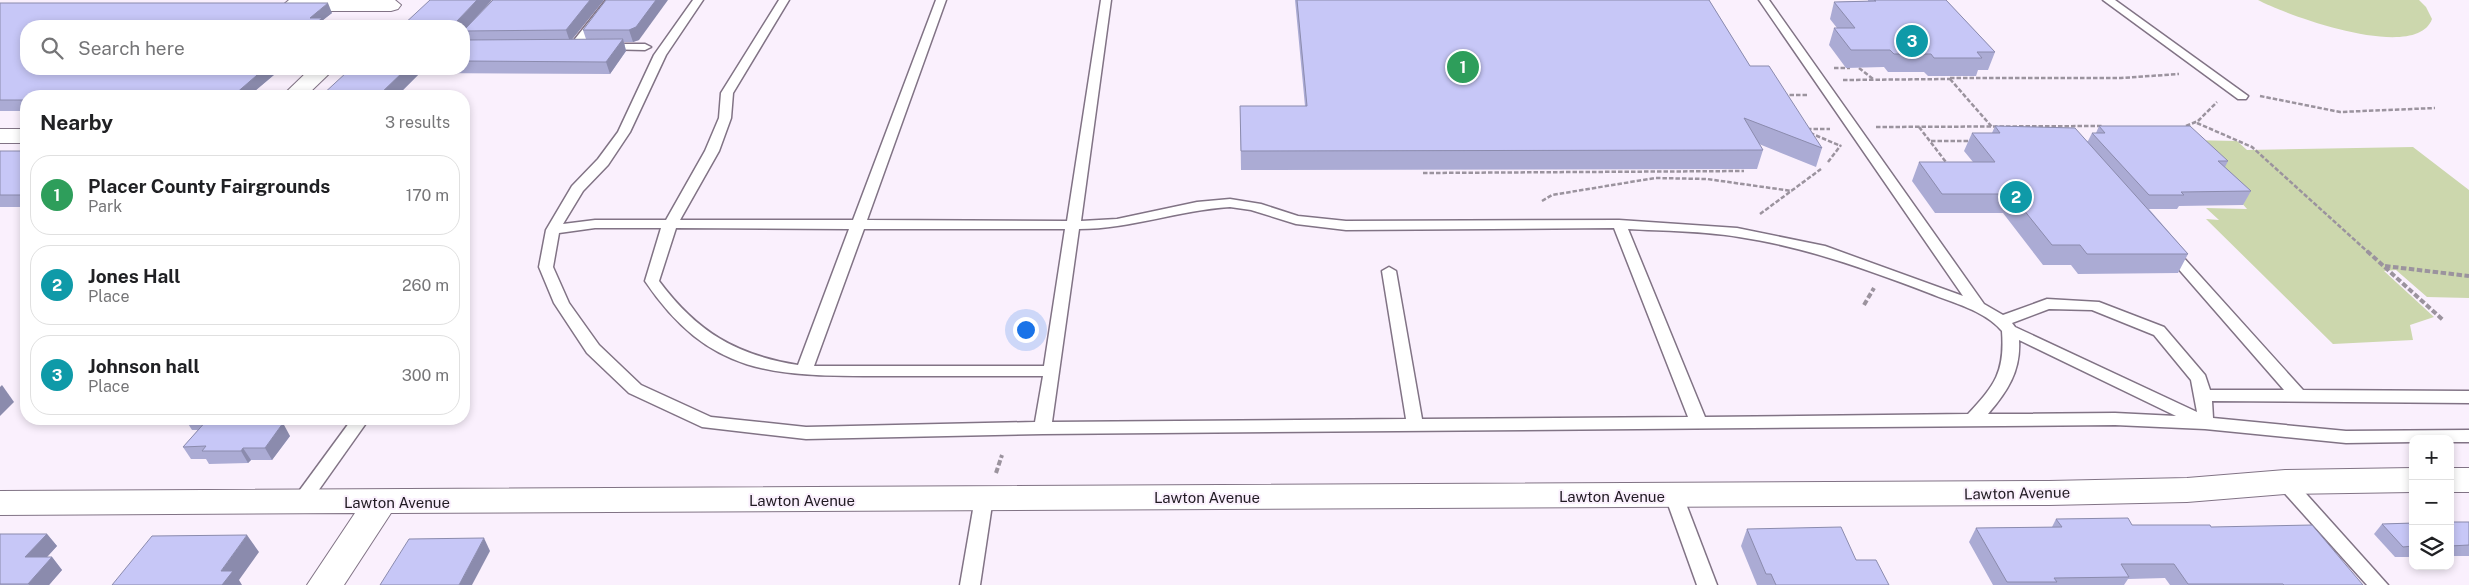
<!DOCTYPE html>
<html lang="en">
<head>
<meta charset="utf-8">
<style>
  body { margin:0; font-family:"Public Sans",sans-serif; background:#f6f6f6; color:#202124 }
  .controls { position:absolute; right:15px; bottom:15px; display:grid; overflow:hidden; border-radius:10px; box-shadow:0 2px 8px #0003 }
  .controls button { width:45px; height:45px; display:grid; place-items:center; padding:0; border:0; border-bottom:1px solid #e0e0e0; background:#fff; color:#202124; font:25px sans-serif }
  .you { position:absolute; left:1025px; top:329px; width:18px; height:18px; margin:-12px; border:4px solid #fff; border-radius:50%; background:#1a73e8; box-shadow:0 0 0 8px #1a73e833 }
  .badge { display:grid; place-items:center; width:32px; height:32px; border-radius:50%; background:#1a73e8; color:#fff; font-size:16px; font-weight:700 }
  .pin { position:absolute; translate:-50% -50%; border:2px solid #fff; box-shadow:0 1px 5px #0006 }
  .list { margin:0; padding:0; list-style:none }
  h2 { display:flex; justify-content:space-between; align-items:center; height:65px; margin:0; padding:0 20px; font-size:21px }
  h2 small { font-size:16px; font-weight:400; color:#757577 }
  .list li { display:grid; grid-template-columns:32px 1fr auto; gap:15px; align-items:center; box-sizing:border-box; height:80px; margin:0 10px 10px; padding:0 10px; border:1px solid #e0e0e0; border-radius:20px }
  .list b { display:block; font-size:19px; white-space:nowrap }
  .list p { margin:0; font-size:16px; white-space:nowrap; color:#757577 }
  .list em { font-size:16px; font-style:normal; color:#757577 }
  .icon { flex:none; width:28px; height:28px; fill:none; stroke:currentColor; stroke-width:2; stroke-linecap:round; stroke-linejoin:round }
  .map { position:relative; flex:none; width:2469px; height:585px; overflow:hidden }
  .search { position:absolute; background:#fff; box-shadow:0 2px 8px #0003; left:20px; top:20px; width:450px; height:55px; display:flex; align-items:center; gap:12px; box-sizing:border-box; padding:0 18px; border-radius:20px; color:#757577; font-size:19px }
  .panel { position:absolute; background:#fff; box-shadow:0 2px 8px #0003; left:20px; top:90px; width:450px; height:335px; border-radius:20px }
  .map>svg:first-child { display:block }
</style>
</head>
<body>
<div class="map">
<svg width="2469" height="585" viewBox="0 0 2469 585">
  <rect width="100%" height="100%" fill="#faf0fd"/>
  <g fill="#ccd7ad">
    <path d="M2258,0h161l7,7 6,12c-16,44 -146,-4 -174,-19z"/>
    <path d="M2186,140l51,1 10,9 166,-3 56,43v108l-42,-1 -31,-27 -12,1 50,46 -24,8 3,15 -80,4 -127,-125 13,1 -13,-12 41,1z"/>
  </g>
  <g fill="none" stroke-linecap="round" stroke-linejoin="round">
    <defs>
      <g id="lane">
        <path d="M495,0h11l-38,41 -4,1v-9z"/>
        <path d="M606,0h11l-39,49h-17v-4l10,-1z"/>
        <path d="M693,0h10l-37,55 -36,77 -22,33 -25,26 -20,33 32,-4h71l39,-69 14,-33 2,-25 58,-93h10l-56,93 -2,25 -12,33 -39,69h173l83,-220h10l-79,220 200,1 34,-221h10l-30,221 36,-2 80,-17 33,-3 31,5 37,12 48,5 273,-1 118,8 88,18 138,50 -204,-296h10l215,304 19,11 44,-16 52,3 65,25 41,48 5,15h74l-122,-140 7,-4 5,1 129,143 166,1v12l-257,-2 1,17 133,13 123,-1v12h-19v-3h-37v3l-67,1 -141,-14 -90,-4 -1072,9 -237,5 -104,-12 -73,-34 -42,-40 -33,-50 -15,-36 7,-37 26,-44 26,-27 20,-27 36,-77zM1230,207l21,3 45,14 50,6 268,-2 74,189 -266,2 -26,-148 -7,-4 -7,4 24,148 -354,3 27,-193c52,0 100,-19 151,-22zM595,228h66l-16,53c66,98 134,95 242,95 52,0 104,0 156,0l-8,46 -229,5 -95,-10 -70,-32 -42,-40 -30,-42 -16,-36 6,-34zM676,228l173,1 -51,136c-62,-10 -101,-33 -139,-84zM864,229h201l-21,137h-230zM1628,229c36,2 75,2 111,8 66,10 127,32 190,56 24,10 55,17 73,38 3,41 -7,54 -34,83l-263,3zM2049,309l43,1 62,25 37,45 6,32 -182,-85 -3,-4zM2019,340l157,76 -61,-3 -127,1c19,-22 33,-43 31,-74z"/>
        <path d="M2103,0h12l133,96 -2,3h-8z"/>
        <path d="M605,44h40l6,3 -6,3 -44,-1v-4z"/>
        <path d="M352,419h17l-63,89 -6,2 -6,-2 -3,-5 3,-5z"/>
        <path d="M2285,476l6,1 97,108h-21l-88,-98 -3,-5 3,-5z"/>
        <path d="M1674,489l6,2 3,5 34,89h-20l-32,-89 3,-5z"/>
        <path d="M984,491l6,2 3,5 -13,87h-20l15,-87 3,-5z"/>
      </g>
      <g id="street">
        <path d="M289,0h106l6,5 -3,4 -7,2h-98l-7,-2 -3,-4z"/>
        <path d="M310,69h24l-28,27h-24z"/>
        <rect x="0" y="129" width="26" height="14"/>
        <path d="M2413,468v24l-128,2 -98,8 -138,3 -1658,8 -47,72h-37l48,-72 -355,2v-24l2049,-10 138,-3 98,-8z"/>
        <rect x="2450" y="468" width="19" height="24"/>
      </g>
    </defs>
    <use href="#lane" stroke="#817385" stroke-width="3"/>
    <use href="#street" stroke="#817385" stroke-width="2"/>
    <g stroke="#9b939e" stroke-width="2.5" stroke-dasharray="4.5 2" stroke-linecap="butt">
      <path d="M1834,68h16"/>
      <path d="M1859,68l14,11"/>
      <path d="M1950,78h171l58,-4"/>
      <path d="M1950,79l42,48"/>
      <path d="M1843,80l108,-1"/>
      <path d="M1783,95h24"/>
      <path d="M2260,96l80,16 95,-4"/>
      <path d="M2197,123l55,24 116,105"/>
      <path d="M2186,126l12,-5 19,-19"/>
      <path d="M1876,127l226,-1"/>
      <path d="M1919,127l30,39"/>
      <path d="M1807,129h23"/>
      <path d="M1810,133l31,13"/>
      <path d="M1931,141h41"/>
      <path d="M1828,162l13,-17"/>
      <path d="M1423,173l321,-2"/>
      <path d="M1542,201l10,-6 103,-17 52,1 85,12"/>
      <path d="M1760,214l61,-45"/>
    </g>
    <g stroke="#9b939e" stroke-width="4" stroke-dasharray="5.5 2.5" stroke-linecap="butt">
      <path d="M2367,251l76,69"/>
      <path d="M2385,266l84,10"/>
      <path d="M1864,305l10,-17"/>
      <path d="M996,473l6,-18"/>
    </g>
    <use href="#lane" fill="#fff" fill-rule="evenodd"/>
    <use href="#street" fill="#fff" fill-rule="evenodd"/>
  </g>
  <g fill="#ababd4">
    <path d="M604,0l-32,39h14l-3,-9 23,-30 33,40 -6,2h-9l2,9 -16,23 -190,-1 -23,23h-76l34,-27h109v-29h2l-2,-6v-8z"/>
    <path d="M1295,0h414l41,66 72,82 -6,19 -57,-23 4,6 -6,19 -516,1 -1,-64h65z"/>
    <path d="M1868,0h78l49,52 -7,18h-10l-2,6h-48l-4,-4h-36l-4,-5 -38,1 -17,-23 5,-17h3l-7,-9 4,-17 34,-1z"/>
    <path d="M0,3l332,10 -9,7 3,6h-300v43h255l-32,27h-223v15h-26z"/>
    <path d="M1995,126l93,15 4,-8h4l3,-7 129,35 -3,6 26,24 -8,14 -64,1 -2,3h-28l39,45 -10,19 -100,1 -7,-9h-28l-40,-52h-68l-23,-32 7,-19h54l-9,-11 8,-18h20z"/>
    <rect x="0" y="151" width="26" height="56"/>
    <path d="M185,419h77l3,5 25,12 -18,24h-21l-3,3 -39,1 -3,-5h-15l-8,-12 15,-17h-6z"/>
    <path d="M2056,519l76,6 79,2 152,58h-193l-5,-7 -37,1 -4,6h-131l-24,-43 7,-14 76,-1z"/>
    <rect x="2450" y="522" width="19" height="34"/>
    <path d="M2413,523v34h-18l-21,-23 8,-10z"/>
    <path d="M1747,529l109,31 33,25h-132l-16,-39z"/>
    <path d="M0,534h47l10,12 -10,11h5l10,13 -13,15h-49z"/>
  </g>
  <g fill="#8b8bad">
    <path d="M477,0h15l-28,31v-5h-6l-1,-5z"/>
    <path d="M590,0h14l-34,42 -4,-12z"/>
    <path d="M656,0h12l-29,40 -6,2 -4,-12z"/>
    <path d="M328,3l4,10 -9,7 3,6h-13l-3,-8z"/>
    <path d="M623,39l3,12 -16,23 -4,-12z"/>
    <path d="M264,69h17l-32,27h-15v-1z"/>
    <path d="M406,69h12l2,4 -23,23h-19z"/>
    <path d="M2,385l12,17 -14,14v-29z"/>
    <path d="M262,419l7,12 -12,-7z"/>
    <path d="M283,423l7,13 -18,24 -7,-12z"/>
    <path d="M243,448l8,12 -3,3 -7,-12z"/>
    <path d="M47,534l10,12 -22,24 -10,-13z"/>
    <path d="M247,535l12,17 -20,28 3,5h-20l-1,-14z"/>
    <path d="M484,538l6,13 -18,34h-13z"/>
    <path d="M52,557l10,13 -13,15h-20l-1,-1z"/>
  </g>
  <g fill="#c7c7f7" stroke="#8b8bad">
    <path d="M430,0h47l-20,21 1,5h-56z"/>
    <path d="M493,0h97l-24,30 -102,1v-1z"/>
    <path d="M606,0h50l-20,27 -7,3h-46z"/>
    <path d="M1297,0h412l41,66h19l53,82 -78,-30 19,32 -522,1 -1,-45h67z"/>
    <path d="M1874,0h72l49,52h-18l5,6h-48l-3,-4h-37l-4,-4h-39l-17,-22h21l-21,-26 42,-1z"/>
    <path d="M0,3h328l-18,15h12l-9,8h-287v43h238l-30,26h-9l-2,1h-197v4h-26z"/>
    <path d="M623,39l-17,23 -142,-1v-21z"/>
    <path d="M355,69h51l-28,27h-57l26,-24h5z"/>
    <path d="M1995,126l80,2 113,126h-101l-7,-9h-28l-41,-51h-69l-23,-32h76l-23,-29h28z"/>
    <path d="M2099,126h91l38,35h-10l33,30 -70,1 3,3h-35l-57,-62h13z"/>
    <rect x="0" y="151" width="26" height="44"/>
    <path d="M208,419h54l-5,5 26,-1 -18,25h-22l-2,3h-39l4,-5 -23,1z"/>
    <path d="M2128,518l4,7h78l1,2 101,-2 51,60h-79l-1,-1h-95l-14,-20h-53l8,13 -75,1 3,4h-50l-31,-54 86,-1 -6,-8z"/>
    <path d="M2450,522h19v23l-19,1z"/>
    <path d="M2413,523v23l-10,1 -21,-23z"/>
    <path d="M1841,527l15,33h20l13,25h-113l-5,-11h-5l-19,-45z"/>
    <path d="M0,534h47l-22,23h27l-24,27h-28z"/>
    <path d="M247,535l-26,36h12l-11,14h-110l40,-49z"/>
    <path d="M484,538l-25,47h-79l29,-46z"/>
  </g>
  <g text-anchor="middle" dominant-baseline="central" stroke-width="4" stroke-linejoin="round" paint-order="stroke">
    <g font-size="15" fill="#201a22" stroke="#faf0fd">
      <text transform="translate(2017 493) rotate(-1)">Lawton Avenue</text>
      <text x="1612" y="496">Lawton Avenue</text>
      <text x="1207" y="497">Lawton Avenue</text>
      <text x="802" y="500">Lawton Avenue</text>
      <text x="397" y="502">Lawton Avenue</text>
    </g>
  </g>
</svg>
<div class="controls">
<button>+</button>
<button>−</button>
<button><svg class="icon" aria-label="layers" viewBox="0 0 24 24"><path d="M12 4l9 5-9 5-9-5zM3 14l9 5 9-5"/></svg></button>
</div>
<div class="you"></div>
<div class="pin badge" style="left:1463px;top:67px;background:#2e9e5b">1</div>
<div class="pin badge" style="left:2016px;top:197px;background:#0f9aa8">2</div>
<div class="pin badge" style="left:1912px;top:41px;background:#0f9aa8">3</div>
<div class="search"><svg class="icon" aria-label="search" viewBox="0 0 24 24"><circle cx="10" cy="10" r="6"/><path d="M15 15l6 6"/></svg>Search here</div>
<section class="panel">
<h2>Nearby<small>3 results</small></h2>
<ul class="list">
<li><span class="badge" style="background:#2e9e5b">1</span><div><b>Placer County Fairgrounds</b><p>Park</p></div><em>170 m</em></li>
<li><span class="badge" style="background:#0f9aa8">2</span><div><b>Jones Hall</b><p>Place</p></div><em>260 m</em></li>
<li><span class="badge" style="background:#0f9aa8">3</span><div><b>Johnson hall</b><p>Place</p></div><em>300 m</em></li>
</ul>
</section>
</div>
</body>
</html>
